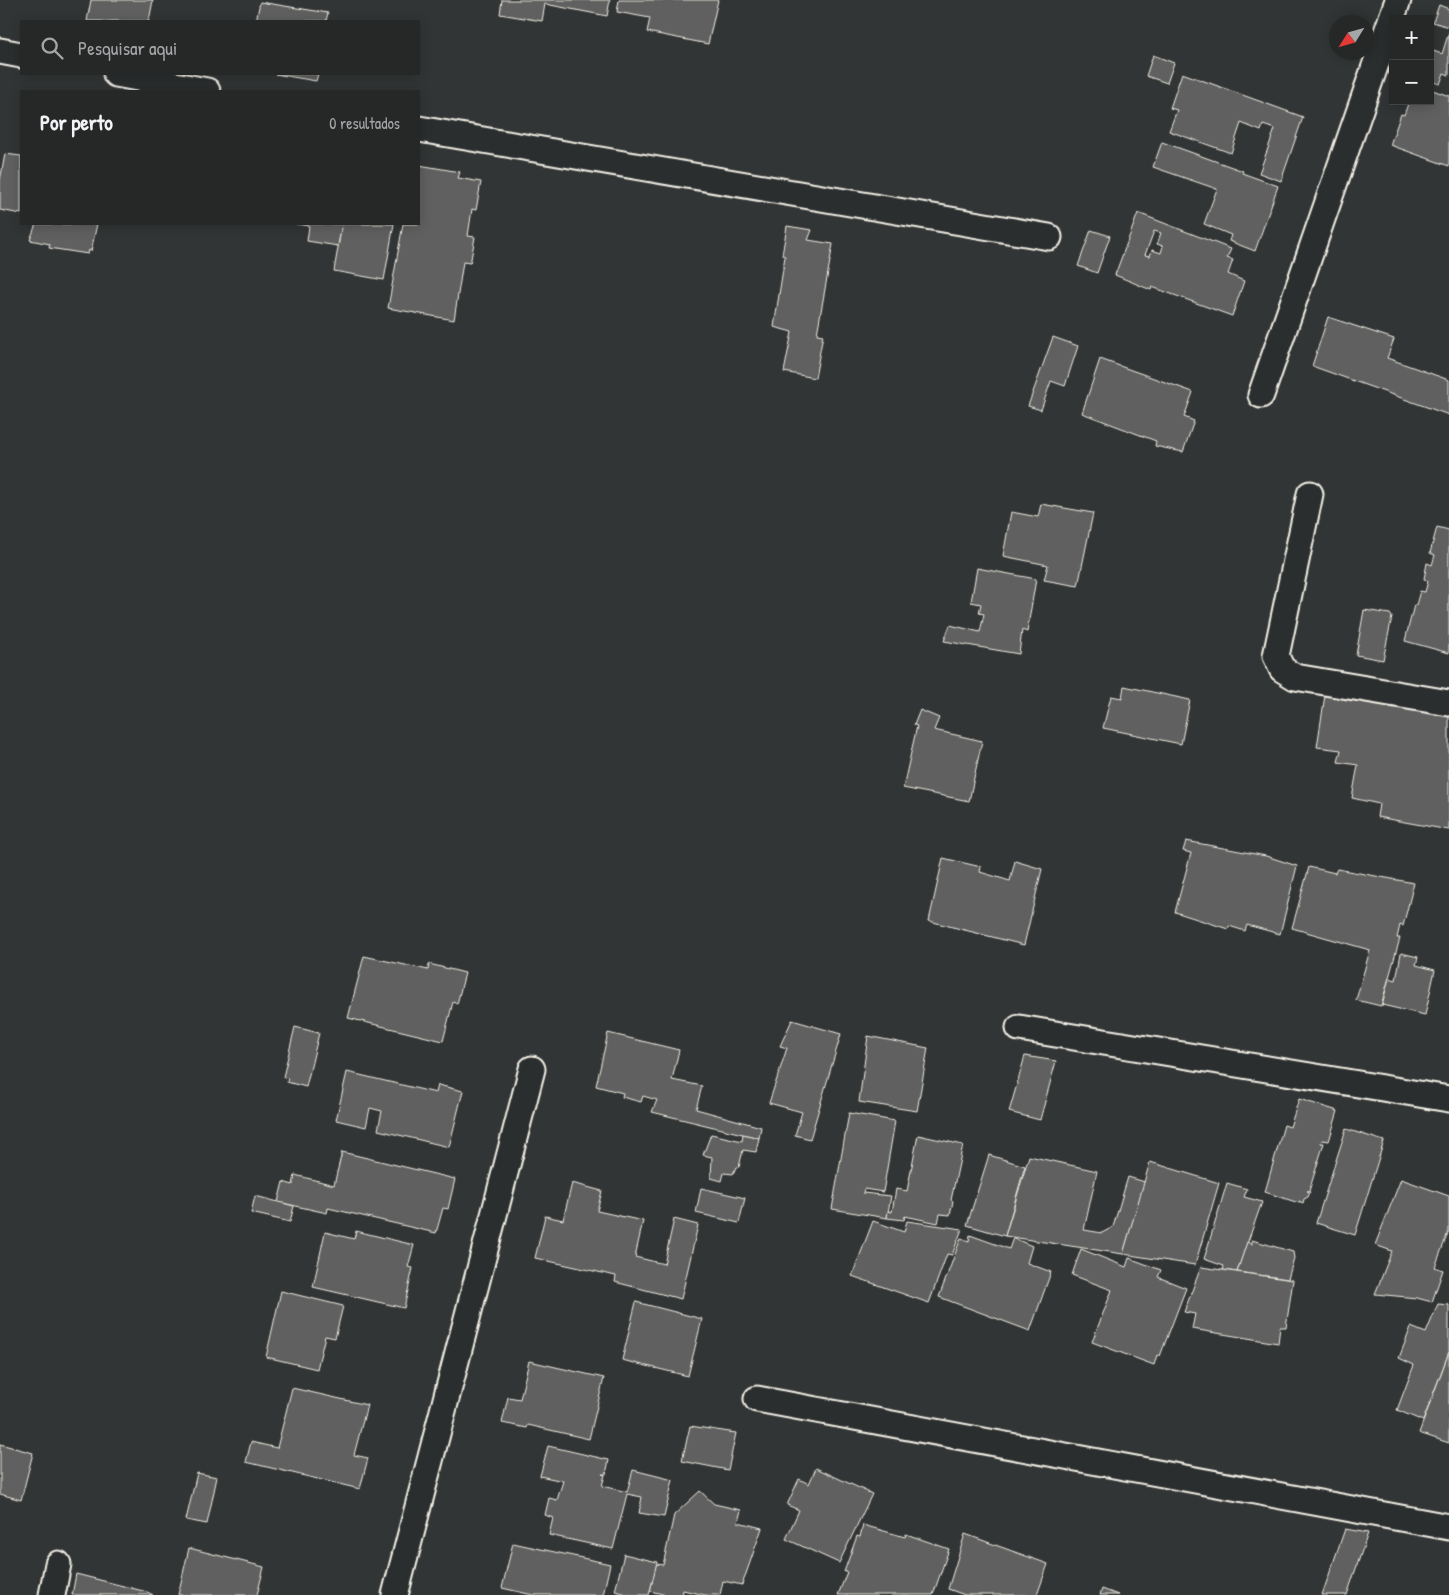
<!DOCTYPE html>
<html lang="pt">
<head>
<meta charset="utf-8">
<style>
  body { margin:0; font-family:"Patrick Hand",sans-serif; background:#2e3030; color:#f1f3f6 }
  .controls { position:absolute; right:15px; top:15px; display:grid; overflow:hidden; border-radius:0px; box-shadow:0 2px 12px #0003 }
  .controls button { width:45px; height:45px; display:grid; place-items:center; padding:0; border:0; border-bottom:1px solid #424445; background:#262828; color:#f1f3f6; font:25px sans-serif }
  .compass { position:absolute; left:1329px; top:15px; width:45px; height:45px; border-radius:50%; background:#262828; box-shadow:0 2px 12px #0003; rotate:233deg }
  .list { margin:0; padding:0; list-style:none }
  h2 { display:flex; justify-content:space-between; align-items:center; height:65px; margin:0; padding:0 20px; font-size:21px }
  h2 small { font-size:16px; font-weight:400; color:#a4a6a8 }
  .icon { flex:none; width:28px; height:28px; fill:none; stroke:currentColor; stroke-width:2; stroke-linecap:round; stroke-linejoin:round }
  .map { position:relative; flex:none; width:1449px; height:1595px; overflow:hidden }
  .search { position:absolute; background:#262828; box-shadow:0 2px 12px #0003; left:20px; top:20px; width:400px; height:55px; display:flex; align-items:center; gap:12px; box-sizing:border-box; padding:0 18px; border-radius:0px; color:#a4a6a8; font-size:19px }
  .panel { position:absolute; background:#262828; box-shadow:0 2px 12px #0003; left:20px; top:90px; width:400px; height:135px; border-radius:0px }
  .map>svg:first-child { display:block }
</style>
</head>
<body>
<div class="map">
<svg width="1449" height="1595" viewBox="0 0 1449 1595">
  <rect width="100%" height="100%" fill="#323535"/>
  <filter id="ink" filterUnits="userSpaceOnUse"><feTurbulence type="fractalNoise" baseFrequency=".02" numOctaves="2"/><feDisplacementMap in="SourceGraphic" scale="10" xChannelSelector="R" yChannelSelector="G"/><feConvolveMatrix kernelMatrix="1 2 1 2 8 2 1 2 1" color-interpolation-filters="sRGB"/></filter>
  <g filter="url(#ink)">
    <g fill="#5f605f" stroke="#f4f1e8" fill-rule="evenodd">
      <path d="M91,0h62l-4,21h-62z"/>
      <path d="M502,0h108l-3,16 -62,-12 -3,17 -42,-7z"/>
      <path d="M619,0h99l-10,44 -61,-12 3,-14 -33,-6z"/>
      <path d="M260,2l68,11 -2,8h-70z"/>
      <path d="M1439,5l10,4v18l-16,-5z"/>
      <path d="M1449,32v43l-5,-2 -4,11 -10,-3v-31l12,4z"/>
      <path d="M1153,55l21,8 -7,20 -21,-7z"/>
      <path d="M1182,73l121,44 -22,64 -22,-8 16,-44 -12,-4 -2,6 -20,-8 -10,30 -62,-22 8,-21 -7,-2z"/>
      <path d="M275,74h43l-2,7z"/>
      <path d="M1430,89l19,7v70l-59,-21 11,-31 3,1 5,-14h21z"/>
      <path d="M1162,142l81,29 -1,2 36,13 -23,65 -26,-10 2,-6 -27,-11 13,-35 -64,-22z"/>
      <path d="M5,154l16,2v58l-21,-4v-29z"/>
      <path d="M419,165l41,7 -2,6 23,4 -5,28 -4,-1 -4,27 7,1 -4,22 -1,4 -7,-1 -9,58 -66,-12 15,-84h16z"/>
      <path d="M1138,213l93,36 -4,9 6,2 -5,14 16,7 -12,35 -80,-29 -1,3 -36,-15zM1154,231l7,2 -4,11 6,2 -2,7 -9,-3 -2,6 -5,-1z"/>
      <path d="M36,224h61l-6,27 -2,-1 -1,4 -39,-6 1,-4 -20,-4z"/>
      <path d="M296,224h46l-4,22 -31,-5 2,-15z"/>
      <path d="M342,224h52l-10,56 -50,-9z"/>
      <path d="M787,226l25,4 -4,10 25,4 -16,90 6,1 -8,43 -31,-6 8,-40 -18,-5 11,-71 -3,-1z"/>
      <path d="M1091,230l19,6 -13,37 -19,-7z"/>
      <path d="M1328,317l66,22 -7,19 62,22v35l-137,-49z"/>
      <path d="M1053,337l25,9 -13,40 -14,-5 -10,29 -13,-4z"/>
      <path d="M1100,359l93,33 -9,25 10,4 -11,31 -28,-6 1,-5 -74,-28z"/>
      <path d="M1041,504l52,9 -15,73 -34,-6 4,-15 -45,-9 8,-44 27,5z"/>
      <path d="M1437,527l12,3v123l-44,-12 9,-36h2l4,-14 5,1 3,-11 -4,-2 3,-16 5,2 3,-10 -5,-2z"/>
      <path d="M977,568l59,11 -9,53 -5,-2 -3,24 -75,-13 6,-16 30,7 4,-18 -5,-1 2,-9 -10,-2z"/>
      <path d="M1364,610l26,4 2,3 -9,43 -27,-5z"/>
      <path d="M1124,686l66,14 -9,44 -78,-16 8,-32 11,2z"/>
      <path d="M1325,695l124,20v115l-72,-13 2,-13 -27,-6 6,-33 -20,-3 3,-12 -24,-3z"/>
      <path d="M920,710l19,8 -5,12 48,11 -13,60 -66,-13 14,-62 -3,-1z"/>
      <path d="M1186,841l80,15 31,10 -17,68 -33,-9 -2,6 -16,-5 -1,3 -53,-17 16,-59 -8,-2z"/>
      <path d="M943,858l38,9 -1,5 30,9 5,-20 27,8 -18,76 -95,-24z"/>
      <path d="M1309,867l26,6 2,-4 77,14 -11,43 -3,-1 -3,13h3l-19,68 -25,-6 14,-50 -78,-22z"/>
      <path d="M1401,953l17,4 -2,8 19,5 -10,45 -43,-10 7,-27 7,2z"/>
      <path d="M364,956l64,14 1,-6 36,9 -8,31 -4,-2 -10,39 -95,-23z"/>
      <path d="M792,1020l49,14 -31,105 -15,-4 7,-23 -33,-9 18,-55 -7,-2z"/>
      <path d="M295,1027l24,6 -13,54 -19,-5 1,-4 -5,-1z"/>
      <path d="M608,1033l71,17 -7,30 30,6 -6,23 65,18 -2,11 -107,-26 5,-12 -14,-4 -2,6 -19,-5 1,-4 -27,-7z"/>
      <path d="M868,1036l60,12 -11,63 -58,-9z"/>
      <path d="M1025,1056l31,5 -16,59 -31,-8z"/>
      <path d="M347,1072l89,21 2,-8 25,6 -14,56 -71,-17 4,-19 -12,-3 -4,19 -30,-7z"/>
      <path d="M1299,1099l39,12 -9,30 -7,-1 -1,3h3l-15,48h-2l3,1 -2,5 -4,2 -1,4 -4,-2v2l-34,-11 19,-67 6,2z"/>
      <path d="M849,1113l46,8 -12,71 -19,-3 -1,4 28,3 -4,22 -55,-9z"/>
      <path d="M1346,1129l38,12 -29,94 -39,-12z"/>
      <path d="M711,1134l31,7 1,-7 16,4 -3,14 -13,-2 -4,17h-3l-3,7 -9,-1 -2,8 -11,-3 1,-21 -9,-2z"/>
      <path d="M918,1135l45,10 -12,55 2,1 -3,14 -10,-1 -2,9 -33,-7 -1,4 -17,-2 1,-7 4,1 4,-23 11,2z"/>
      <path d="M342,1152l113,27 -7,30 -5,-1 -7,25 -108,-25 -1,5 -49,-11 5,-20 10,3 2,-10 39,10z"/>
      <path d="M989,1155l36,11 -20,70 -38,-11z"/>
      <path d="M1029,1156l68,15 -13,59 18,3 11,-6 15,-50 17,5 -22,72 -118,-18z"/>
      <path d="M1150,1162l69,21 -24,82 -72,-11z"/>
      <path d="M1401,1179l48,17v34l-14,37 8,3 -11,32 -15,-4 -42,-4 17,-43 -17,-6z"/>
      <path d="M572,1183l30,8 -5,20 46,10 -8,36 29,7 10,-45 24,6 -17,74 -66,-17 1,-6 -81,-18 10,-42 18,4z"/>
      <path d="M1227,1183l20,6 -3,8 18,5 -25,70 -14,-2 1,-4 -20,-7z"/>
      <path d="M701,1188l44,10 -6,25 -43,-10z"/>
      <path d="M255,1196l39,10 -4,16 -39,-9z"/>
      <path d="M873,1221l31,11 3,-11 55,8 -10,26 -5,-1 -18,49 -77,-27z"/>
      <path d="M356,1231l58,14 -6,22 5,1 -9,40 -91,-21 12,-55 29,7z"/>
      <path d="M970,1235l39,14 4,-11 19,8 -5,17 24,9 -21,59 -91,-34 22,-59 8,3z"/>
      <path d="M1252,1240l41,12 1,6 -6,21 -51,-7 10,-30 5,2z"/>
      <path d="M1081,1249l45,18 3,-9 32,12 -3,7 28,11 -26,68 -3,-1 -3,10 -62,-23 20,-52 -40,-15z"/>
      <path d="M1201,1267l92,13 -7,47h-6l-2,16 -86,-14 3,-15 -11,-2z"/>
      <path d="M281,1291l62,15 -8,32 -10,-2 -8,33 -51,-12z"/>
      <path d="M636,1302l66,17 -14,57 -66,-16z"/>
      <path d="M1438,1304l11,1v47l-26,69 -26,-11 17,-45 -15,-7 12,-31 15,6z"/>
      <path d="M1449,1352v91l-30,-10z"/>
      <path d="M529,1361l75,17 -15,61 -61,-14 -1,3 -25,-5 6,-26 12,2z"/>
      <path d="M292,1388l75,17 -13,50 14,3 -8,31 -114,-27 5,-20 26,6z"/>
      <path d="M690,1426l46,7 -8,37 -46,-9z"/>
      <path d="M0,1444l33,9 -12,47 -21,-6z"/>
      <path d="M548,1446l61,14 -3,14h-4l3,1 -3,11 25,6 6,-22 40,10 -9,37 -25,-4 3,-16 -15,-3 -14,55 -64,-14 4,-17 -8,-3 4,-17 8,2 6,-19 -23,-5z"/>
      <path d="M816,1468l56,26 -33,69 -53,-24 13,-29 -12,-5 12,-26 10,5z"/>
      <path d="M197,1473l20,4 -10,47 -21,-4z"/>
      <path d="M700,1491l14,13 27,6 -3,12 24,6 -20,57 -19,-4 -3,14h-15l-22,-5 -1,5h-15l-17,-4 6,-27 7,1 11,-50z"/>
      <path d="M863,1525l42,12 1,-3 43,15 -16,46h-95l9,-23h-3l13,-36 3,1z"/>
      <path d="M1345,1529l23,4 -21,62h-25z"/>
      <path d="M965,1534l83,30 -11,31h-72l-17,-6z"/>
      <path d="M513,1543l97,21 -7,31h-70l-31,-7z"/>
      <path d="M189,1548l75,19 -7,28h-79z"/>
      <path d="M624,1554l33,8 -8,33h-17l-17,-4z"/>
      <path d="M76,1574l71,18 6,3h-81z"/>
      <path d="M1102,1589l16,6h-18z"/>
    </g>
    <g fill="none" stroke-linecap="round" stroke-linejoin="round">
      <defs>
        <g id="street">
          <path d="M0,51l21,4"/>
          <path d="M116,74l91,17"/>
          <path d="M419,129l630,108"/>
          <path d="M1261,395l137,-395"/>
          <path d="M1310,494l-34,162 6,13 13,8 154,26"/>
          <path d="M1019,1028l430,71"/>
          <path d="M757,1399l692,128"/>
          <path d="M52,1595l6,-31"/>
          <path d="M395,1595l137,-526"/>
        </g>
      </defs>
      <use href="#street" stroke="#f4f1e8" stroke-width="29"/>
      <use href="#street" stroke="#2a2d2e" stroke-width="25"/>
    </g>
  </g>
</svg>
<div class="controls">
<button>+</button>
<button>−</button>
</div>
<svg class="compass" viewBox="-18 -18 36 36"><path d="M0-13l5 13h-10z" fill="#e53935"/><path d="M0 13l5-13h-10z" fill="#a4a6a8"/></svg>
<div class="search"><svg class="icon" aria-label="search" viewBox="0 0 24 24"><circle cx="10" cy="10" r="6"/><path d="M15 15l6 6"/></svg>Pesquisar aqui</div>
<section class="panel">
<h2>Por perto<small>0 resultados</small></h2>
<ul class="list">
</ul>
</section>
</div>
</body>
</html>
